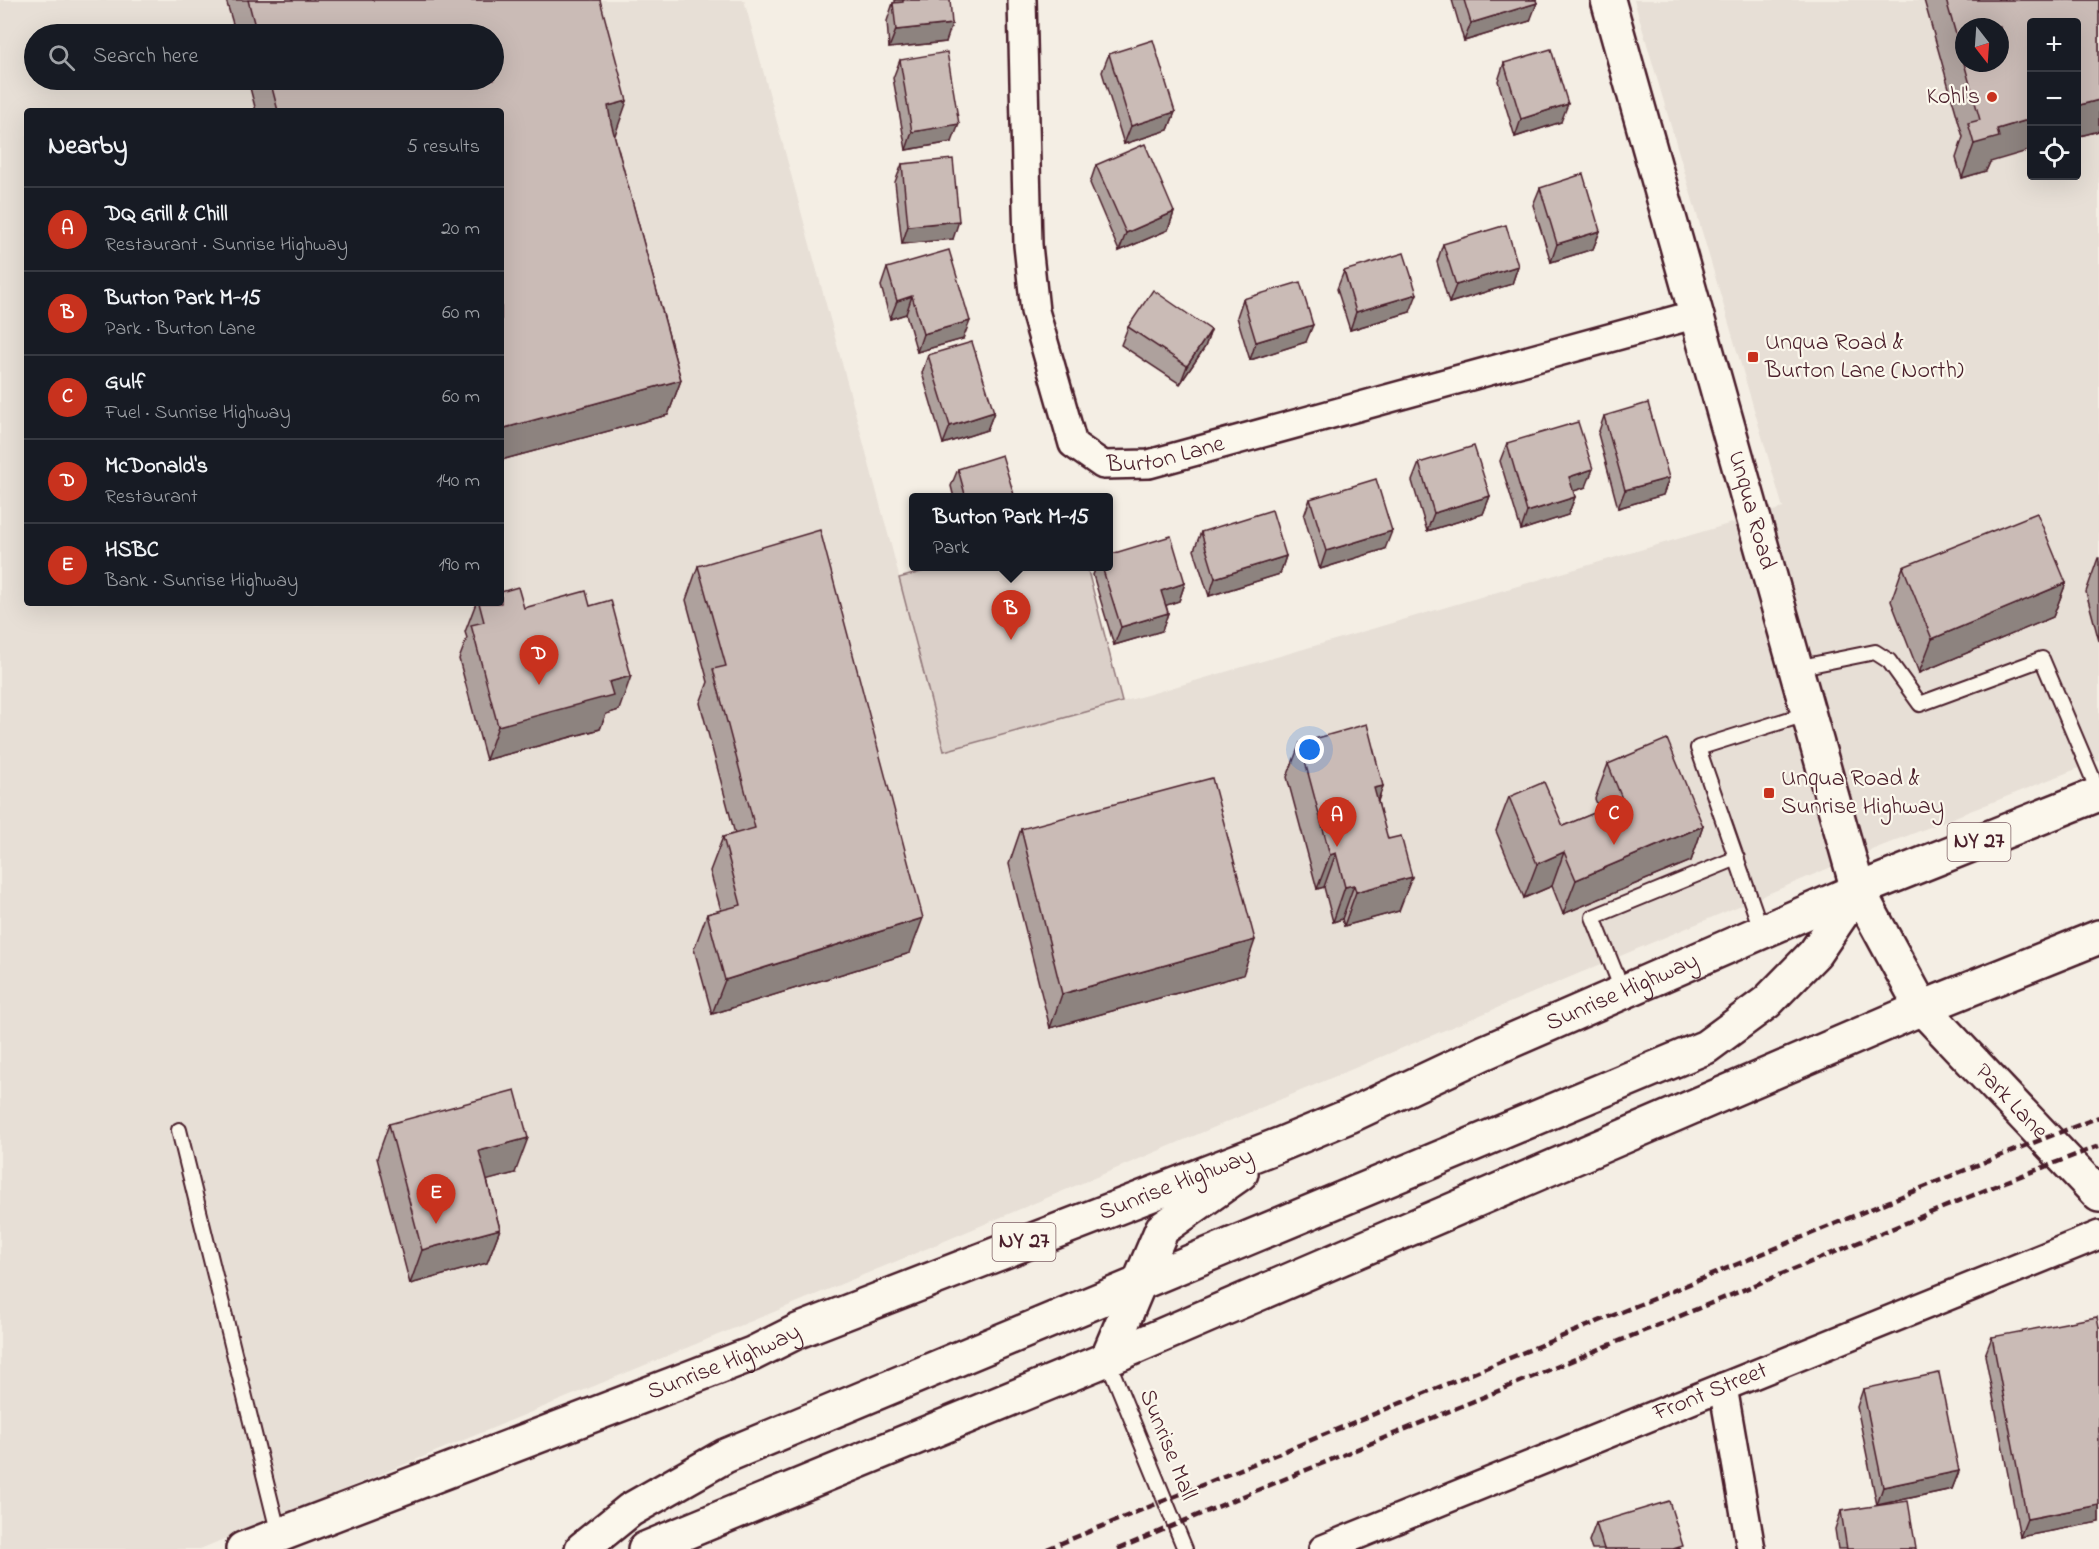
<!DOCTYPE html>
<html lang="en">
<head>
<meta charset="utf-8">
<style>
  body { margin:0; font-family:"Indie Flower",sans-serif; background:#20242c; color:#f1f3f6 }
  .controls { position:absolute; right:18px; top:18px; display:grid; overflow:hidden; border-radius:6px; box-shadow:0 6px 24px #0002 }
  .controls button { width:54px; height:54px; display:grid; place-items:center; padding:0; border:0; border-bottom:2px solid #363941; background:#171b24; color:#f1f3f6; font:30px sans-serif }
  .compass { position:absolute; left:1955px; top:18px; width:54px; height:54px; border-radius:50%; background:#171b24; box-shadow:0 6px 24px #0002; rotate:163deg }
  .you { position:absolute; left:1310px; top:750px; width:21px; height:21px; margin:-15px; border:4px solid #fff; border-radius:50%; background:#1a73e8; box-shadow:0 0 0 9px #1a73e833 }
  .badge { display:grid; place-items:center; width:39px; height:39px; border-radius:50%; background:#c8321e; color:#fff; font-size:20px; font-weight:700 }
  .pin { position:absolute; translate:-50% -50px; filter:drop-shadow(0 2px 3px #0008) }
  .pin::after { content:''; position:absolute; top:32px; width:21px; height:18px; background:inherit; clip-path:polygon(0 0,100% 0,50% 100%) }
  .popup { position:absolute; left:909px; top:493px; width:204px; height:78px; box-sizing:border-box; display:grid; place-content:center; border-radius:6px; background:#171b24; filter:drop-shadow(0 2px 4px #0005); font-size:20px; white-space:nowrap; color:#9ea1a6 }
  .popup b { font-size:22px; color:#f1f3f6 }
  .popup::after { content:''; position:absolute; left:50%; top:100%; margin-left:-12px; border:12px solid transparent; border-top-color:#171b24 }
  .list { margin:0; padding:0; list-style:none }
  h2 { display:flex; justify-content:space-between; align-items:center; height:78px; margin:0; padding:0 24px; font-size:26px }
  h2 small { font-size:20px; font-weight:400; color:#9ea1a6 }
  .list li { display:grid; grid-template-columns:39px 1fr auto; gap:18px; align-items:center; box-sizing:border-box; height:84px; padding:0 24px; border-top:2px solid #363941 }
  .list b { display:block; font-size:22px; white-space:nowrap }
  .list p { margin:0; font-size:20px; white-space:nowrap; color:#9ea1a6 }
  .list em { font-size:20px; font-style:normal; color:#9ea1a6 }
  .icon { flex:none; width:33px; height:33px; fill:none; stroke:currentColor; stroke-width:2; stroke-linecap:round; stroke-linejoin:round }
  .map { position:relative; flex:none; width:2099px; height:1549px; overflow:hidden }
  .search { position:absolute; background:#171b24; box-shadow:0 6px 24px #0002; left:24px; top:24px; width:480px; height:66px; display:flex; align-items:center; gap:15px; box-sizing:border-box; padding:0 21px; border-radius:33px; color:#9ea1a6; font-size:22px }
  .panel { position:absolute; background:#171b24; box-shadow:0 6px 24px #0002; left:24px; top:108px; width:480px; height:498px; border-radius:6px }
  .map>svg:first-child { display:block }
</style>
</head>
<body>
<div class="map">
<svg width="2099" height="1549" viewBox="0 0 2099 1549">
  <rect width="100%" height="100%" fill="#f4eee4"/>
  <filter id="ink" filterUnits="userSpaceOnUse"><feTurbulence type="fractalNoise" baseFrequency=".0167" numOctaves="2"/><feDisplacementMap in="SourceGraphic" scale="12" xChannelSelector="R" yChannelSelector="G"/><feConvolveMatrix kernelMatrix="1 2 1 2 8 2 1 2 1" color-interpolation-filters="sRGB"/></filter>
  <g filter="url(#ink)">
    <path fill="#e7dfd6" fill-rule="evenodd" d="M0,0h744l147,545 53,206 203,-56 636,-187 -149,-508h465v760l-225,89 -965,407 -709,293h-200zM2032,22h44v154h-44zM1964,27h36v36h-36zM34,34h460v46h-460zM27,111h474v492h-474z"/>
    <path fill="#dbd0c9" stroke="#92787a" stroke-width="1.5" d="M939,567h148l35,135 -178,49 -45,-173z"/>
    <g fill="none" stroke-linecap="round" stroke-linejoin="round">
      <defs>
        <g id="lane">
          <path d="M1796,668l79,-16 14,9 31,43 122,-45 57,134"/>
          <path d="M1762,932l-64,-184 111,-35"/>
          <path d="M1623,992l-30,-75 144,-59"/>
          <path d="M179,1130l100,405"/>
          <path d="M1107,1359l78,190"/>
        </g>
        <g id="street">
          <path id="s1" d="M1022,0l6,245 7,66 38,133 30,21 46,-1 548,-150"/>
          <path d="M1723,1387l28,162"/>
          <path id="s2" d="M1323,1549l776,-314"/>
        </g>
        <g id="secondary">
          <path id="s3" d="M1608,0l250,890 64,118 177,187"/>
        </g>
        <g id="highway">
          <path d="M1107,1359l55,-130 79,-56"/>
          <path id="s4" d="M243,1549l509,-195 46,-23 481,-186 70,-29 134,-63 375,-163 241,-96"/>
          <path d="M582,1549l48,-39 95,-54 981,-409 61,-45 48,-49 43,-63"/>
          <path d="M645,1549l462,-190 815,-351 177,-71"/>
        </g>
      </defs>
      <use href="#lane" stroke="#4a1f2b" stroke-width="18"/>
      <use href="#street" stroke="#4a1f2b" stroke-width="32"/>
      <use href="#secondary" stroke="#4a1f2b" stroke-width="38"/>
      <use href="#highway" stroke="#4a1f2b" stroke-width="38"/>
      <use href="#lane" stroke="#fbf7ec" stroke-width="14"/>
      <use href="#street" stroke="#fbf7ec" stroke-width="27"/>
      <use href="#secondary" stroke="#fbf7ec" stroke-width="33"/>
      <use href="#highway" stroke="#fbf7ec" stroke-width="33"/>
      <g stroke="#4a1f2b" stroke-width="4.5" stroke-dasharray="9 4.5" stroke-linecap="butt">
        <path d="M1047,1549l940,-388 112,-44"/>
        <path d="M1118,1549l118,-50 769,-317 94,-36"/>
      </g>
    </g>
    <g fill="#aea19d" stroke="#4a1f2b" stroke-width="1.5">
      <path d="M226,0h374l14,135 67,245 -13,35 -167,45v-349h-245l-8,-31h246v-46h-258z"/>
      <path d="M895,0h55l-4,42 -57,6 -2,-27 6,-18h2z"/>
      <path d="M1452,0h84l-6,21 -66,20z"/>
      <path d="M1924,0h175v131l-23,6v-115l-86,140 -4,9 -24,7 -6,-20 7,-21z"/>
      <path d="M1109,54l66,58 -7,18 -44,14 -22,-72z"/>
      <path d="M900,60l52,82 -46,8 -13,-72z"/>
      <path d="M1504,63l57,59 -46,15 -17,-56z"/>
      <path d="M902,164l51,75 -51,5 -7,-62z"/>
      <path d="M1096,165l78,47 -6,18 -49,21 -29,-68z"/>
      <path d="M1540,188l60,43 -7,18 -42,13 -18,-57z"/>
      <path d="M1443,244l75,22 -6,18 -63,19 -12,-41z"/>
      <path d="M887,268l76,71 -46,13 -11,-38 -16,5 -9,-33z"/>
      <path d="M1344,271l66,41 -60,18 -13,-41z"/>
      <path d="M1243,299l63,43 -56,18 -13,-43z"/>
      <path d="M1128,327l83,3 -6,17 -25,37 -59,-39z"/>
      <path d="M928,355l66,57 -7,18 -44,14 -21,-71z"/>
      <path d="M1604,416l65,62 -6,17 -45,13 -20,-74z"/>
      <path d="M1507,443l79,44 -13,4 2,6 -7,18 -47,15 -21,-69z"/>
      <path d="M1419,463l71,33 -7,18 -56,17 -15,-50z"/>
      <path d="M958,469l57,29h-61l-3,-12z"/>
      <path d="M1310,499l75,50 -65,20 -16,-53z"/>
      <path d="M1201,532l85,24 -6,18 -71,22 -15,-46z"/>
      <path d="M2098,558h1v83l-13,-49z"/>
      <path d="M698,566l212,387 -198,61 -18,-65 13,-35 14,-4 -11,-39 13,-34 12,-3 -35,-131 8,-21 -22,-82z"/>
      <path d="M1096,567h12l77,16 -6,18 -13,4 2,8 -6,18 -48,14 -21,-70z"/>
      <path d="M1903,567l163,16 -13,34 -134,56 -28,-72z"/>
      <path d="M476,603h25l23,5 95,102 -13,4 -6,15 -114,31 -27,-101 8,-21 -2,-6z"/>
      <path d="M1300,743l83,43 -5,15 21,110 -55,15 -2,-7 -9,3 -9,-35 -7,2 -30,-112z"/>
      <path d="M1608,764l95,62 -12,35 -128,53 -11,-28 -28,12 -28,-67 13,-34 54,29 37,-15 -5,-12z"/>
      <path d="M1021,829l222,146 -193,53 -41,-164z"/>
      <path d="M389,1124l126,49 -28,7 13,49 -13,34 -77,21 -33,-126z"/>
      <path d="M2099,1328v194l-79,15 -35,-182 7,-18z"/>
      <path d="M1863,1389l96,82 -7,18 -75,16 -20,-98z"/>
      <path d="M1841,1511l75,38h-78l-3,-20z"/>
      <path d="M1596,1523l85,26h-89l-3,-8z"/>
    </g>
    <g fill="#8d837f" stroke="#4a1f2b" stroke-width="1.5">
      <path d="M1537,3l-7,18 -66,20 7,-18z"/>
      <path d="M952,24l-6,18 -57,6 7,-18z"/>
      <path d="M2099,100v31l-23,6v-31z"/>
      <path d="M627,101l-12,34 -20,5 13,-34z"/>
      <path d="M1568,104l-7,18 -46,15 6,-18z"/>
      <path d="M1175,112l-7,18 -44,14 7,-18z"/>
      <path d="M2031,119v31l-41,12 -4,9 -24,7 12,-34 23,-15z"/>
      <path d="M959,124l-7,18 -46,8 6,-18z"/>
      <path d="M1174,212l-6,18 -49,21 7,-18z"/>
      <path d="M959,221l-6,18 -51,5 6,-18z"/>
      <path d="M1600,231l-7,18 -42,13 6,-18z"/>
      <path d="M1518,266l-6,18 -63,19 7,-18z"/>
      <path d="M1417,294l-7,18 -60,18 6,-18z"/>
      <path d="M912,296l-6,18 -16,5 7,-18z"/>
      <path d="M970,321l-7,18 -46,13 6,-18z"/>
      <path d="M1313,325l-7,17 -56,18 6,-18z"/>
      <path d="M1211,330l-6,17 -25,37 7,-18z"/>
      <path d="M681,380l-13,35 -167,45v-31z"/>
      <path d="M994,412l-7,18 -44,14 7,-18z"/>
      <path d="M1593,469l-7,18 -24,8 7,-18z"/>
      <path d="M1669,478l-6,17 -45,13 7,-18z"/>
      <path d="M1490,496l-7,18 -56,17 7,-18z"/>
      <path d="M1575,497l-7,18 -47,15 6,-18z"/>
      <path d="M1392,531l-7,18 -65,20 6,-18z"/>
      <path d="M1286,556l-6,18 -71,22 6,-18z"/>
      <path d="M1185,583l-6,18 -24,8 6,-18z"/>
      <path d="M2066,583l-13,34 -134,56 13,-34z"/>
      <path d="M1168,613l-6,18 -48,14 7,-18z"/>
      <path d="M631,676l-12,34 -13,4 -6,15 -114,31 12,-34 111,-44z"/>
      <path d="M1383,786l-12,34 3,-32z"/>
      <path d="M1703,826l-12,35 -128,53 13,-34z"/>
      <path d="M1564,852l-12,34 -28,12 13,-34z"/>
      <path d="M1336,853l-12,34 -7,2 13,-34z"/>
      <path d="M1412,877l-13,34 -55,15 12,-34z"/>
      <path d="M1354,885l-12,34 -9,3 12,-35z"/>
      <path d="M923,918l-13,35 -198,61 13,-34z"/>
      <path d="M1255,940l-12,35 -193,53 12,-34z"/>
      <path d="M528,1138l-13,35 -48,13 12,-35z"/>
      <path d="M500,1229l-13,34 -77,21 12,-34z"/>
      <path d="M1959,1471l-7,18 -75,16 6,-18z"/>
      <path d="M2099,1505v17l-79,15 7,-18z"/>
    </g>
    <g fill="#cabbb6" stroke="#4a1f2b" stroke-width="1.5">
      <path d="M248,0h352l27,101 -19,5 3,17 70,257 -180,49v-318h-223l-8,-31h224v-46h-237z"/>
      <path d="M903,0h47l2,24 -56,6 -3,-27 10,-1z"/>
      <path d="M1464,0h72l1,3 -66,20z"/>
      <path d="M1946,0h153v100l-23,6v-84h-45v97l-34,10 2,8 -25,7 -6,-21 12,-3 -16,-57h36v-36h-36v35z"/>
      <path d="M1153,40l22,72 -44,14 -22,-72z"/>
      <path d="M1551,49l17,55 -47,15 -17,-56z"/>
      <path d="M947,52l12,72 -47,8 -12,-72z"/>
      <path d="M1145,144l29,68 -48,21 -30,-68z"/>
      <path d="M953,159l6,62 -51,5 -6,-62z"/>
      <path d="M1583,174l17,57 -43,13 -17,-56z"/>
      <path d="M1506,225l12,41 -62,19 -13,-41z"/>
      <path d="M949,250l21,71 -47,13 -11,-38 -15,5 -10,-33z"/>
      <path d="M1404,253l13,41 -61,18 -12,-41z"/>
      <path d="M1300,282l13,43 -57,17 -13,-43z"/>
      <path d="M1153,290l58,40 -24,36 -59,-39z"/>
      <path d="M972,342l22,70 -44,14 -22,-71z"/>
      <path d="M1648,403l21,75 -44,12 -21,-74z"/>
      <path d="M1578,422l15,47 -24,8 6,20 -48,15 -20,-69z"/>
      <path d="M1474,446l16,50 -56,17 -15,-50z"/>
      <path d="M1002,455l13,43h-49l-8,-29z"/>
      <path d="M1376,479l16,52 -66,20 -16,-52z"/>
      <path d="M1272,510l14,46 -71,22 -14,-46z"/>
      <path d="M2037,513l29,70 -134,56 -29,-72z"/>
      <path d="M820,530l103,388 -198,62 -18,-66 34,-9 -18,-68 32,-9 -42,-159 13,-3 -28,-100z"/>
      <path d="M1171,536l14,47 -24,8 7,22 -47,14 -19,-60h6v-12z"/>
      <path d="M518,587l6,21 62,-17 4,15 21,-6 20,76 -22,6 4,13 -115,31 -27,-101 13,-3 -5,-19h22v-11z"/>
      <path d="M1367,724l16,62 -9,2 14,51 13,-3 11,41 -56,15 -2,-7 -9,2 -9,-34 -6,2 -30,-112z"/>
      <path d="M1667,739l36,87 -127,54 -12,-28 -27,12 -28,-67 35,-15 19,44 60,-25 -15,-37z"/>
      <path d="M1212,778l43,162 -193,54 -41,-165z"/>
      <path d="M515,1090l13,48 -49,13 21,78 -78,21 -33,-126z"/>
      <path d="M2097,1317l2,11v177l-72,14 -35,-182z"/>
      <path d="M1939,1373l20,98 -76,16 -20,-98z"/>
      <path d="M1669,1501l14,45 -10,3h-69l-8,-26z"/>
      <path d="M1908,1501l8,48h-69l-6,-38z"/>
    </g>
  </g>
  <g fill="#c8321e" stroke="#fbf7ec" stroke-width="2">
    <circle cx="1992" cy="97" r="6"/>
    <rect x="1747" y="351" width="12" height="12" rx="3"/>
    <rect x="1763" y="787" width="12" height="12" rx="3"/>
  </g>
  <g text-anchor="middle" dominant-baseline="central" stroke-width="4.5" stroke-linejoin="round" paint-order="stroke">
    <g fill="#fbf7ec" stroke="#7f6065" stroke-width="1.5">
      <rect x="1947.5" y="823" width="63" height="38" rx="4.5"/>
      <rect x="992.5" y="1223" width="63" height="38" rx="4.5"/>
    </g>
    <g font-size="22" font-weight="bold" fill="#4a1f2b">
      <text x="1979" y="842">NY 27</text>
      <text x="1024" y="1242">NY 27</text>
    </g>
    <g font-size="24" fill="#4a1f2b" stroke="#fbf7ec" text-anchor="start">
      <text x="1980" y="97" text-anchor="end">Kohl's</text>
      <text x="1765" y="343">Unqua Road &amp;<tspan x="1765" dy="28">Burton Lane (North)</tspan></text>
      <text x="1781" y="779">Unqua Road &amp;<tspan x="1781" dy="28">Sunrise Highway</tspan></text>
    </g>
    <g font-size="24" fill="#4a1f2b" stroke="#fbf7ec">
      <text stroke="none"><textPath href="#s1" startOffset="550">Burton Lane</textPath></text>
      <text stroke="none"><textPath href="#s3" startOffset="530">Unqua Road</textPath></text>
      <text stroke="none"><textPath href="#s4" startOffset="1488">Sunrise Highway</textPath></text>
      <text stroke="none"><textPath href="#s3" startOffset="1188">Park Lane</textPath></text>
      <text stroke="none"><textPath href="#s4" startOffset="1002">Sunrise Highway</textPath></text>
      <text stroke="none"><textPath href="#s4" startOffset="516">Sunrise Highway</textPath></text>
      <text stroke="none"><textPath href="#s2" startOffset="418">Front Street</textPath></text>
      <text transform="translate(1167 1445) rotate(68)">Sunrise Mall</text>
    </g>
  </g>
</svg>
<div class="controls">
<button>+</button>
<button>−</button>
<button><svg class="icon" aria-label="locate" viewBox="0 0 24 24"><circle cx="12" cy="12" r="6"/><path d="M12 2v4M12 18v4M2 12h4M18 12h4"/></svg></button>
</div>
<svg class="compass" viewBox="-18 -18 36 36"><path d="M0-13l5 13h-10z" fill="#e53935"/><path d="M0 13l5-13h-10z" fill="#9ea1a6"/></svg>
<div class="you"></div>
<div class="pin badge" style="left:1337px;top:847px">A</div>
<div class="pin badge" style="left:1011px;top:640px">B</div>
<div class="popup"><b>Burton Park M-15</b>Park</div>
<div class="pin badge" style="left:1614px;top:845px">C</div>
<div class="pin badge" style="left:539px;top:685px">D</div>
<div class="pin badge" style="left:436px;top:1224px">E</div>
<div class="search"><svg class="icon" aria-label="search" viewBox="0 0 24 24"><circle cx="10" cy="10" r="6"/><path d="M15 15l6 6"/></svg>Search here</div>
<section class="panel">
<h2>Nearby<small>5 results</small></h2>
<ul class="list">
<li><span class="badge">A</span><div><b>DQ Grill &amp; Chill</b><p>Restaurant · Sunrise Highway</p></div><em>20 m</em></li>
<li><span class="badge">B</span><div><b>Burton Park M-15</b><p>Park · Burton Lane</p></div><em>60 m</em></li>
<li><span class="badge">C</span><div><b>Gulf</b><p>Fuel · Sunrise Highway</p></div><em>60 m</em></li>
<li><span class="badge">D</span><div><b>McDonald's</b><p>Restaurant</p></div><em>140 m</em></li>
<li><span class="badge">E</span><div><b>HSBC</b><p>Bank · Sunrise Highway</p></div><em>190 m</em></li>
</ul>
</section>
</div>
</body>
</html>
